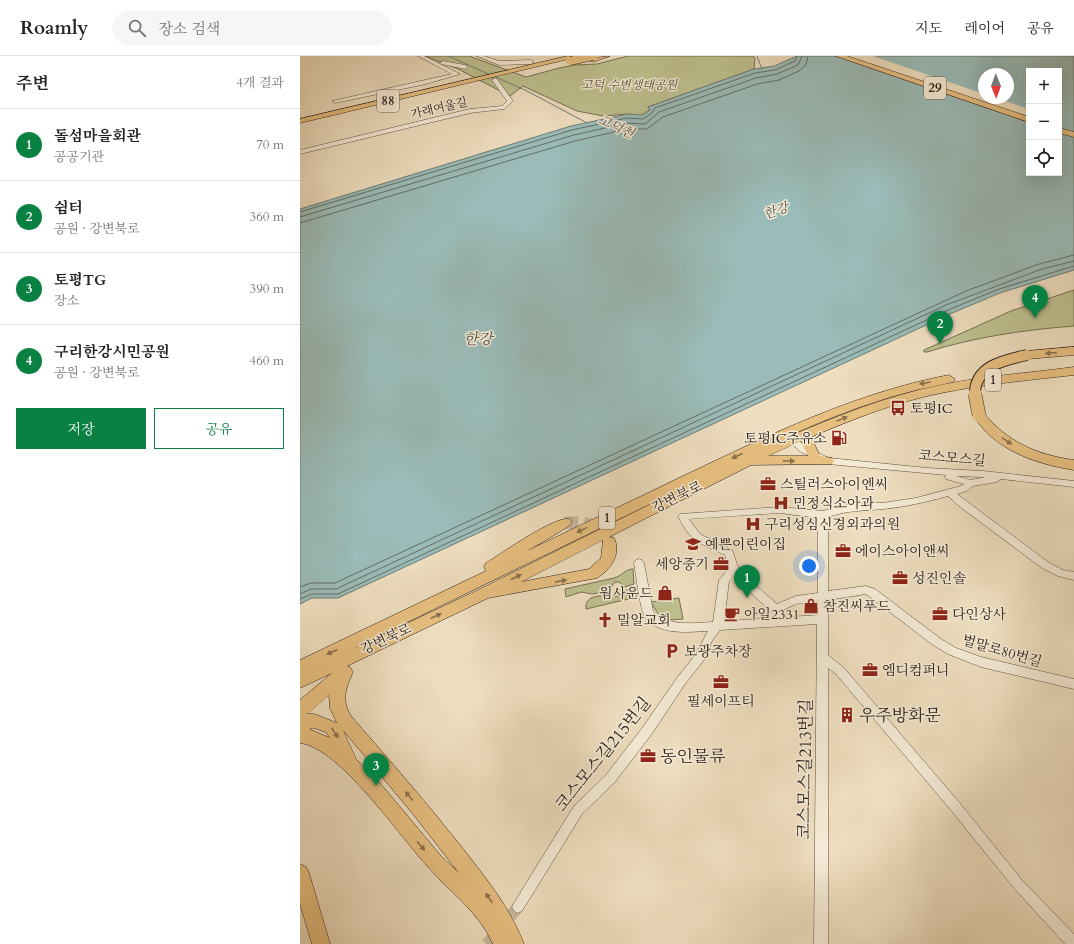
<!DOCTYPE html>
<html lang="ko">
<head>
<meta charset="utf-8">
<style>
  body { margin:0; font-family:Cardo,"Noto Serif KR",serif; background:#f6f6f6; color:#222 }
  .controls { position:absolute; right:12px; top:12px; display:grid; overflow:hidden; border-radius:0px; box-shadow:0 4px 16px #0002 }
  .controls button { width:36px; height:36px; display:grid; place-items:center; padding:0; border:0; border-bottom:1px solid #e0e0e0; background:#fff; color:#222; font:20px sans-serif }
  .compass { position:absolute; left:678px; top:12px; width:36px; height:36px; border-radius:50%; background:#fff; box-shadow:0 4px 16px #0002; rotate:179deg }
  .you { position:absolute; left:509px; top:510px; width:14px; height:14px; margin:-10px; border:3px solid #fff; border-radius:50%; background:#1a73e8; box-shadow:0 0 0 6px #1a73e833 }
  .badge { display:grid; place-items:center; width:26px; height:26px; border-radius:50%; background:#0b8043; color:#fff; font-size:13px; font-weight:700 }
  .pin { position:absolute; translate:-50% -33px; filter:drop-shadow(0 1px 2px #0008) }
  .pin::after { content:''; position:absolute; top:21px; width:14px; height:12px; background:inherit; clip-path:polygon(0 0,100% 0,50% 100%) }
  .list { margin:0; padding:0; list-style:none }
  h2 { display:flex; justify-content:space-between; align-items:center; height:52px; margin:0; padding:0 16px; font-size:17px }
  h2 small { font-size:13px; font-weight:400; color:#767676 }
  .list li { display:grid; grid-template-columns:26px 1fr auto; gap:12px; align-items:center; box-sizing:border-box; height:72px; padding:0 16px; border-top:1px solid #e0e0e0 }
  .list b { display:block; font-size:15px; white-space:nowrap }
  .list p { margin:0; font-size:13px; white-space:nowrap; color:#767676 }
  .list em { font-size:13px; font-style:normal; color:#767676 }
  .actions { display:flex; gap:8px; padding:12px 16px }
  .actions a { flex:1; padding:9px 0; border:1px solid #0b8043; border-radius:0px; text-align:center; font-size:14px; color:#0b8043 }
  .actions .main { background:#0b8043; color:#fff }
  .icon { flex:none; width:22px; height:22px; fill:none; stroke:currentColor; stroke-width:2; stroke-linecap:round; stroke-linejoin:round }
  .map { position:relative; flex:none; width:774px; height:888px; overflow:hidden }
  header { display:flex; align-items:center; gap:24px; box-sizing:border-box; height:56px; padding:0 20px; background:#fff; border-bottom:1px solid #e0e0e0 }
  header strong { font-size:19px }
  nav { display:flex; gap:22px; margin-inline-start:auto; font-size:14px }
  .search { width:280px; height:36px; background:#f6f6f6; display:flex; align-items:center; gap:10px; box-sizing:border-box; padding:0 14px; border-radius:22px; color:#767676; font-size:15px }
  main { display:flex }
  aside { flex:1; background:#fff }
  .map>svg:first-child { display:block }
</style>
</head>
<body>
<header>
<strong>Roamly</strong>
<div class="search"><svg class="icon" aria-label="search" viewBox="0 0 24 24"><circle cx="10" cy="10" r="6"/><path d="M15 15l6 6"/></svg>장소 검색</div>
<nav><a>지도</a><a>레이어</a><a>공유</a></nav>
</header>
<main>
<aside>
<h2>주변<small>4개 결과</small></h2>
<ul class="list">
<li><span class="badge">1</span><div><b>돌섬마을회관</b><p>공공기관</p></div><em>70 m</em></li>
<li><span class="badge">2</span><div><b>쉼터</b><p>공원 · 강변북로</p></div><em>360 m</em></li>
<li><span class="badge">3</span><div><b>토평TG</b><p>장소</p></div><em>390 m</em></li>
<li><span class="badge">4</span><div><b>구리한강시민공원</b><p>공원 · 강변북로</p></div><em>460 m</em></li>
</ul>
<div class="actions"><a class="main">저장</a><a>공유</a></div>
</aside>
<div class="map">
<svg width="774" height="888" viewBox="0 0 774 888">
  <rect width="100%" height="100%" fill="#eedebf"/>
  <filter id="stains"><feTurbulence type="fractalNoise" baseFrequency=".005" numOctaves="4"/><feColorMatrix values="0 0 0 0 .2 0 0 0 0 .09 0 0 0 0 .02 0 0 0 .5 -.17"/></filter>
  <radialGradient id="worn" r=".72"><stop offset=".6" stop-color="#630" stop-opacity="0"/><stop offset="1" stop-color="#630" stop-opacity=".3"/></radialGradient>
  <g fill="#bec08f" stroke="#767054">
    <path d="M125,0h44l57,21 33,-9 16,-3 22,-1 31,-8h125l2,2 -1,11 -106,38 2,3 -8,5 -8,1 -6,-2 -25,2 -26,-5 -54,-25 -13,10 -52,-27z"/>
    <path d="M774,234v36c-51,4 -99,11 -147,26h-3v-2l87,-39z"/>
    <path d="M333,513l1,15 -9,3 -6,-5h-4l-5,7 -7,3 -11,2 -11,-2 -15,5 -1,-8 49,-11c8,-2 11,-9 19,-9z"/>
    <path d="M335,532l2,9 -51,12c-2,-18 24,-12 33,-13l4,-5z"/>
    <path d="M379,542l4,21c-19,2 -23,0 -32,-17z"/>
  </g>
  <path fill="#9abbb7" stroke="#6f7d78" fill-rule="evenodd" d="M497,0h277v214l-74,23 -50,21 -612,284h-26l-12,6v-395l271,-83 57,-12 14,1 8,-5 -2,-3 106,-38 20,-3zM729,15h30v102h-30zM684,18h24v24h-24z"/>
  <path fill="#eedebf" d="M535,0h38l111,38v4h12l33,11v14z"/>
  <g fill="none" stroke-linecap="round" stroke-linejoin="round">
    <g stroke="#646e68" stroke-width="1">
      <path d="M0,156l272,-82 55,-12 16,1 9,-6 3,-5 100,-35 20,-3 20,-9 2,-5"/>
      <path d="M0,161l274,-82 53,-12 18,1 14,-12 97,-34 21,-4 21,-9 4,-9"/>
      <path d="M0,167l275,-82 52,-12h20l16,-12 94,-33 22,-4 20,-9 7,-6 2,-9"/>
      <path d="M0,531l11,-4h24l631,-292 73,-27 35,-9"/>
      <path d="M0,538l11,-5h25l610,-284 96,-36 32,-8"/>
      <path d="M0,543l12,-5h26l610,-284 51,-21 75,-23"/>
    </g>
    <g stroke="#6f7d78" stroke-width="1">
      <path d="M148,0l79,35 60,32"/>
      <path d="M457,0l5,13"/>
    </g>
    <path stroke="#c8b89e" stroke-width="12" stroke-dasharray="12 6" stroke-linecap="butt" d="M187,888l31,-37"/>
    <path stroke="#c8b89e" stroke-width="13" stroke-dasharray="13 6" stroke-linecap="butt" d="M265,467c19,-1 35,0 44,19"/>
    <defs>
      <g id="minor">
        <path d="M118,0h6l36,18 -34,10 -91,19 -3,-2 120,-27z"/>
        <path d="M177,0h7l15,5 32,-1 3,2 -3,2 -32,1z"/>
        <path d="M143,5l22,4 3,2 -3,2 -24,-5 -1,-1z"/>
        <path d="M195,22l2,1 16,22 -9,8 -34,4 -170,41v-4l170,-41 32,-3 5,-5 -15,-21z"/>
        <path d="M487,376l3,1 17,15 22,10 98,10 56,3 91,10v6l-73,-8 -4,3 -24,4 -6,5 -10,3 91,68 15,8 11,2v8l-16,-4 -16,-8 -83,-62 -11,-10c-22,6 -43,11 -65,13 -21,2 -34,1 -55,8v74l38,-5 9,3 66,50 15,9 25,9 93,22v10l-93,-22 -33,-13 -15,-9 -67,-51 -38,6v55l16,13 114,133 63,78 53,55v10h-9l-52,-57 -63,-78 -114,-135 -8,-6v276h-14l3,-320 -97,6 -8,11 -8,19 -19,24 -34,51 -37,48 -32,31 -60,97 -4,2 -4,-2 -2,-4 2,-4 60,-97 32,-31 37,-48 34,-49 19,-24 12,-23c-20,1 -52,5 -64,-16 -4,-8 -8,-41 -10,-52l2,-3 3,-1 3,1 2,3 9,48c14,16 41,12 60,11l6,-42 10,-12 -4,-13c-25,-12 -34,-12 -47,-39l2,-2 100,-7 43,4 18,-5 24,-3h17l34,-5 45,-12 3,-2 -18,-5 -1,-2 1,-2 -118,-11 -27,-12 -17,-15 -1,-2zM656,420l27,1h3l-15,3zM480,457l38,5v75l-22,3 -19,8 -34,-30 -5,-7 -6,-17 -32,-16 -11,-15zM434,520l3,4 41,38 -54,3 5,-40zM518,545v14l-28,2 -7,-7 13,-6z"/>
      </g>
      <g id="highway">
        <path d="M268,0h13l-281,67v-4z"/>
        <path d="M288,0l6,2 16,-2 -17,6 -8,-4z"/>
        <path d="M536,0h11l182,61v5z"/>
        <path d="M759,72l15,4v5l-15,-4z"/>
        <path d="M774,291v8l-47,4 -6,-4 6,-4z"/>
        <path d="M774,311v8c-44,5 -89,9 -133,18 -45,9 -88,26 -130,44l9,19 12,2 2,3 -2,3 -81,1 -142,72 5,1c8,16 -4,32 -17,40l-109,20 -141,68 3,1 3,5c-7,16 -12,28 -2,44 38,44 77,88 113,134 24,31 46,58 60,94h-31c-15,-33 -41,-50 -64,-76 -28,-30 -90,-121 -129,-125v-43l32,-27 -32,15v-28l186,-89 -2,-4 2,-4c15,-9 70,-48 84,-44l2,4c-3,4 -38,24 -45,28 58,-28 117,-56 175,-84 80,-38 159,-75 247,-92l6,4 -2,3c-16,4 -32,6 -48,11 -41,11 -82,27 -120,45 50,-21 101,-42 156,-53 43,-9 89,-12 133,-18zM501,385l7,15h-40zM399,424l-223,111 -130,61zM303,484l-2,18 -12,11 -68,13zM29,639l1,13 7,15 -23,-9h-7zM14,672l12,4 4,6 -21,-9zM43,674l70,84 46,59 -18,-17 -62,-74 -23,-23z"/>
        <path d="M679,355l4,1c24,30 54,43 91,48v10c-38,-6 -80,-20 -101,-55l2,-3z"/>
        <path d="M0,808l6,3 3,6 21,71h-18l-12,-40z"/>
      </g>
    </defs>
    <use href="#minor" stroke="#5e5042" stroke-width="1"/>
    <use href="#highway" stroke="#2e2019" stroke-width="1"/>
    <use href="#minor" fill="#f4ead5" fill-rule="evenodd"/>
    <use href="#highway" fill="#e7bf80" fill-rule="evenodd"/>
    <defs>
      <path id="highway-bridge-far2" d="M270,5l23,-5"/>
      <path id="highway-bridge-far1" d="M675,339c-1,-29 29,-35 52,-40"/>
      <path id="highway-bridge" d="M675,338l4,21"/>
    </defs>
    <use href="#highway-bridge-far2" stroke="#2e2019" stroke-width="9" stroke-linecap="butt"/>
    <use href="#highway-bridge-far1" stroke="#2e2019" stroke-width="12" stroke-linecap="butt"/>
    <use href="#highway-bridge" stroke="#2e2019" stroke-width="14" stroke-linecap="butt"/>
    <use href="#highway-bridge-far2" stroke="#e7bf80" stroke-width="8"/>
    <use href="#highway-bridge-far1" stroke="#e7bf80" stroke-width="10"/>
    <use href="#highway-bridge" stroke="#e7bf80" stroke-width="13"/>
  </g>
  <defs><path id="oneway-solid" d="M-6-.8H1V-3.2L6.5 0L1 3.2V.8H-6Z"/></defs>
  <g fill="#8a704c">
    <use href="#oneway-solid" transform="translate(751 297) rotate(176)"/>
    <use href="#oneway-solid" transform="translate(625 327) rotate(170)"/>
    <use href="#oneway-solid" transform="translate(542 363) rotate(-22)"/>
    <use href="#oneway-solid" transform="translate(707 385) rotate(34)"/>
    <use href="#oneway-solid" transform="translate(437 400) rotate(155)"/>
    <use href="#oneway-solid" transform="translate(489 405) rotate(1)"/>
    <use href="#oneway-solid" transform="translate(282 474) rotate(154)"/>
    <use href="#oneway-solid" transform="translate(216 521) rotate(-27)"/>
    <use href="#oneway-solid" transform="translate(261 525) rotate(-11)"/>
    <use href="#oneway-solid" transform="translate(136 560) rotate(-25)"/>
    <use href="#oneway-solid" transform="translate(32 596) rotate(155)"/>
    <use href="#oneway-solid" transform="translate(35 677) rotate(56)"/>
    <use href="#oneway-solid" transform="translate(109 740) rotate(-130)"/>
    <use href="#oneway-solid" transform="translate(121 790) rotate(50)"/>
    <use href="#oneway-solid" transform="translate(189 842) rotate(-124)"/>
  </g>
  <defs>
    <symbol id="bus-bare" viewBox="-9 -9 18 18"><path d="M-5-6H5V4H4V6H2V4H-2V6H-4V4H-5ZM-3.5-4V0h7V-4ZM-3.5 1.2v1.5H-2V1.2ZM2 1.2v1.5H3.5V1.2Z" fill="#8f2418" stroke="#f4ead5" stroke-width="2.5" paint-order="stroke"/></symbol>
    <symbol id="fuel-bare" viewBox="-9 -9 18 18"><path d="M-5.5-6h7V0h2V4h1.3V-2.5L3-4.5l.8-.8L6-3V5H2.5V1h-1V6h-7ZM-4.2-4.7v3.2H.2V-4.7Z" fill="#8f2418" stroke="#f4ead5" stroke-width="2.5" paint-order="stroke"/></symbol>
    <symbol id="office-bare" viewBox="-9 -9 18 18"><path d="M-6-3h4V-5.5h4V-3h4V5H-6ZM-1-4.5V-3h2v-1.5ZM-6 0V1H6V0Z" fill="#8f2418" stroke="#f4ead5" stroke-width="2.5" paint-order="stroke"/></symbol>
    <symbol id="hospital-bare" viewBox="-9 -9 18 18"><path d="M-5-5h3v3.5h4V-5h3V5h-3V1.5h-4V5h-3Z" fill="#8f2418" stroke="#f4ead5" stroke-width="2.5" paint-order="stroke"/></symbol>
    <symbol id="school-bare" viewBox="-9 -9 18 18"><path d="M0-5L7-2L0 1L-7-2ZM-4 1L0 2.5L4 1V4Q0 6-4 4Z" fill="#8f2418" stroke="#f4ead5" stroke-width="2.5" paint-order="stroke"/></symbol>
    <symbol id="shop-bare" viewBox="-9 -9 18 18"><path d="M-5-2.5h2.3a2.7 3.5 0 0 1 5.4 0H5L5.5 6h-11ZM-1.5-2.5h3a1.5 2.3 0 0 0-3 0Z" fill="#8f2418" stroke="#f4ead5" stroke-width="2.5" paint-order="stroke"/></symbol>
    <symbol id="cafe-bare" viewBox="-9 -9 18 18"><path d="M-5.5-4.5H6V0H3Q3 3.5 0 3.5H-2.5Q-5.5 3.5-5.5 0ZM3-3.2v2h1.7v-2ZM-6 4.5H4V6H-6Z" fill="#8f2418" stroke="#f4ead5" stroke-width="2.5" paint-order="stroke"/></symbol>
    <symbol id="church-bare" viewBox="-9 -9 18 18"><path d="M-1.2-6h2.4v3.5h3.3v2.4h-3.3V6h-2.4V-.1h-3.3v-2.4h3.3Z" fill="#8f2418" stroke="#f4ead5" stroke-width="2.5" paint-order="stroke"/></symbol>
    <symbol id="parking-bare" viewBox="-9 -9 18 18"><path d="M-3.5-5.5H1a3.5 3.5 0 0 1 0 7H-1V5.5H-3.5ZM-1-3.4V-.6H.8a1.4 1.4 0 0 0 0-2.8Z" fill="#8f2418" stroke="#f4ead5" stroke-width="2.5" paint-order="stroke"/></symbol>
    <symbol id="building-bare" viewBox="-9 -9 18 18"><path d="M-4-6H4V6H1V3H-1V6H-4ZM-2.5-4.3h1.7v1.8h-1.7ZM.8-4.3h1.7v1.8H.8ZM-2.5-1h1.7V.8h-1.7ZM.8-1h1.7V.8H.8Z" fill="#8f2418" stroke="#f4ead5" stroke-width="2.5" paint-order="stroke"/></symbol>
  </defs>
  <g fill-rule="evenodd">
    <use href="#bus-bare" x="587" y="341" width="22" height="22"/>
    <use href="#fuel-bare" x="528" y="371" width="22" height="22"/>
    <use href="#office-bare" x="457" y="417" width="22" height="22"/>
    <use href="#hospital-bare" x="470" y="436" width="22" height="22"/>
    <use href="#hospital-bare" x="442" y="457" width="22" height="22"/>
    <use href="#school-bare" x="382" y="477" width="22" height="22"/>
    <use href="#office-bare" x="532" y="484" width="22" height="22"/>
    <use href="#office-bare" x="410" y="497" width="22" height="22"/>
    <use href="#office-bare" x="589" y="511" width="22" height="22"/>
    <use href="#shop-bare" x="354" y="526" width="22" height="22"/>
    <use href="#shop-bare" x="500" y="539" width="22" height="22"/>
    <use href="#cafe-bare" x="421" y="547" width="22" height="22"/>
    <use href="#office-bare" x="629" y="547" width="22" height="22"/>
    <use href="#church-bare" x="294" y="553" width="22" height="22"/>
    <use href="#parking-bare" x="361" y="584" width="22" height="22"/>
    <use href="#office-bare" x="559" y="603" width="22" height="22"/>
    <use href="#office-bare" x="410" y="615" width="22" height="22"/>
    <use href="#building-bare" x="536" y="648" width="22" height="22"/>
    <use href="#office-bare" x="337" y="689" width="22" height="22"/>
  </g>
  <g text-anchor="middle" dominant-baseline="central" stroke-width="3" stroke-linejoin="round" paint-order="stroke">
    <g font-size="12" font-style="italic" fill="#59503c" stroke="#f4ead5">
      <text x="329" y="29">고덕 수변생태공원</text>
    </g>
    <g font-size="12" fill="#2e2019" stroke="#f4ead5">
      <text transform="translate(139 52) rotate(-13)">가래여울길</text>
    </g>
    <g fill="#f4ead5" stroke="#695d51" stroke-width="1">
      <rect x="624" y="21" width="22" height="22" rx="3"/>
      <rect x="77" y="34" width="22" height="22" rx="3"/>
      <rect x="685" y="313" width="16" height="22" rx="3"/>
      <rect x="299" y="451" width="16" height="22" rx="3"/>
    </g>
    <g font-size="13" font-weight="bold" fill="#2e2019">
      <text x="635" y="32">29</text>
      <text x="88" y="45">88</text>
      <text x="693" y="324">1</text>
      <text x="307" y="462">1</text>
    </g>
    <g font-size="13" font-style="italic" fill="#4e4e48" stroke="#f4ead5">
      <text transform="translate(316 71) rotate(24)">고덕천</text>
      <text transform="translate(476 155) rotate(-18)">한강</text>
    </g>
    <g font-size="14" fill="#2e2019" stroke="#f4ead5" text-anchor="start">
      <text x="610" y="352">토평IC</text>
      <text x="527" y="382" text-anchor="end">토평IC주유소</text>
      <text x="480" y="428">스틸러스아이엔씨</text>
      <text x="493" y="447">민정식소아과</text>
      <text x="465" y="468">구리성심신경외과의원</text>
      <text x="405" y="488">예쁜이린이집</text>
      <text x="555" y="495">에이스아이앤씨</text>
      <text x="409" y="508" text-anchor="end">세앙중기</text>
      <text x="612" y="522">성진인솔</text>
      <text x="353" y="537" text-anchor="end">웜사운드</text>
      <text x="523" y="550">참진씨푸드</text>
      <text x="444" y="558">아일2331</text>
      <text x="652" y="558">다인상사</text>
      <text x="317" y="564">밀알교회</text>
      <text x="384" y="595">보광주차장</text>
      <text x="582" y="614">엠디컴퍼니</text>
      <text x="421" y="645" text-anchor="middle">필세이프티</text>
    </g>
    <g font-size="14" fill="#2e2019" stroke="#f4ead5">
      <text transform="translate(652 402) rotate(5)">코스모스길</text>
      <text transform="translate(377 441) rotate(-26)">강변북로</text>
      <text transform="translate(86 583) rotate(-25)">강변북로</text>
      <text transform="translate(702 595) rotate(16)">벌말로80번길</text>
    </g>
    <g font-size="15" font-style="italic" fill="#4e4e48" stroke="#f4ead5">
      <text x="178" y="283">한강</text>
    </g>
    <g font-size="17" fill="#2e2019" stroke="#f4ead5" text-anchor="start">
      <text x="559" y="659">우주방화문</text>
      <text x="360" y="700">동인물류</text>
    </g>
    <g font-size="17" fill="#2e2019" stroke="#f4ead5">
      <text transform="translate(303 698) rotate(-51)">코스모스길215번길</text>
      <text transform="translate(505 713) rotate(-89)">코스모스길213번길</text>
    </g>
  </g>
  <rect width="100%" height="100%" filter="url(#stains)"/>
  <rect width="100%" height="100%" fill="url(#worn)"/>
</svg>
<div class="controls">
<button>+</button>
<button>−</button>
<button><svg class="icon" aria-label="locate" viewBox="0 0 24 24"><circle cx="12" cy="12" r="6"/><path d="M12 2v4M12 18v4M2 12h4M18 12h4"/></svg></button>
</div>
<svg class="compass" viewBox="-18 -18 36 36"><path d="M0-13l5 13h-10z" fill="#e53935"/><path d="M0 13l5-13h-10z" fill="#767676"/></svg>
<div class="you"></div>
<div class="pin badge" style="left:447px;top:542px">1</div>
<div class="pin badge" style="left:640px;top:288px">2</div>
<div class="pin badge" style="left:76px;top:730px">3</div>
<div class="pin badge" style="left:735px;top:262px">4</div>
</div>
</main>
</body>
</html>
